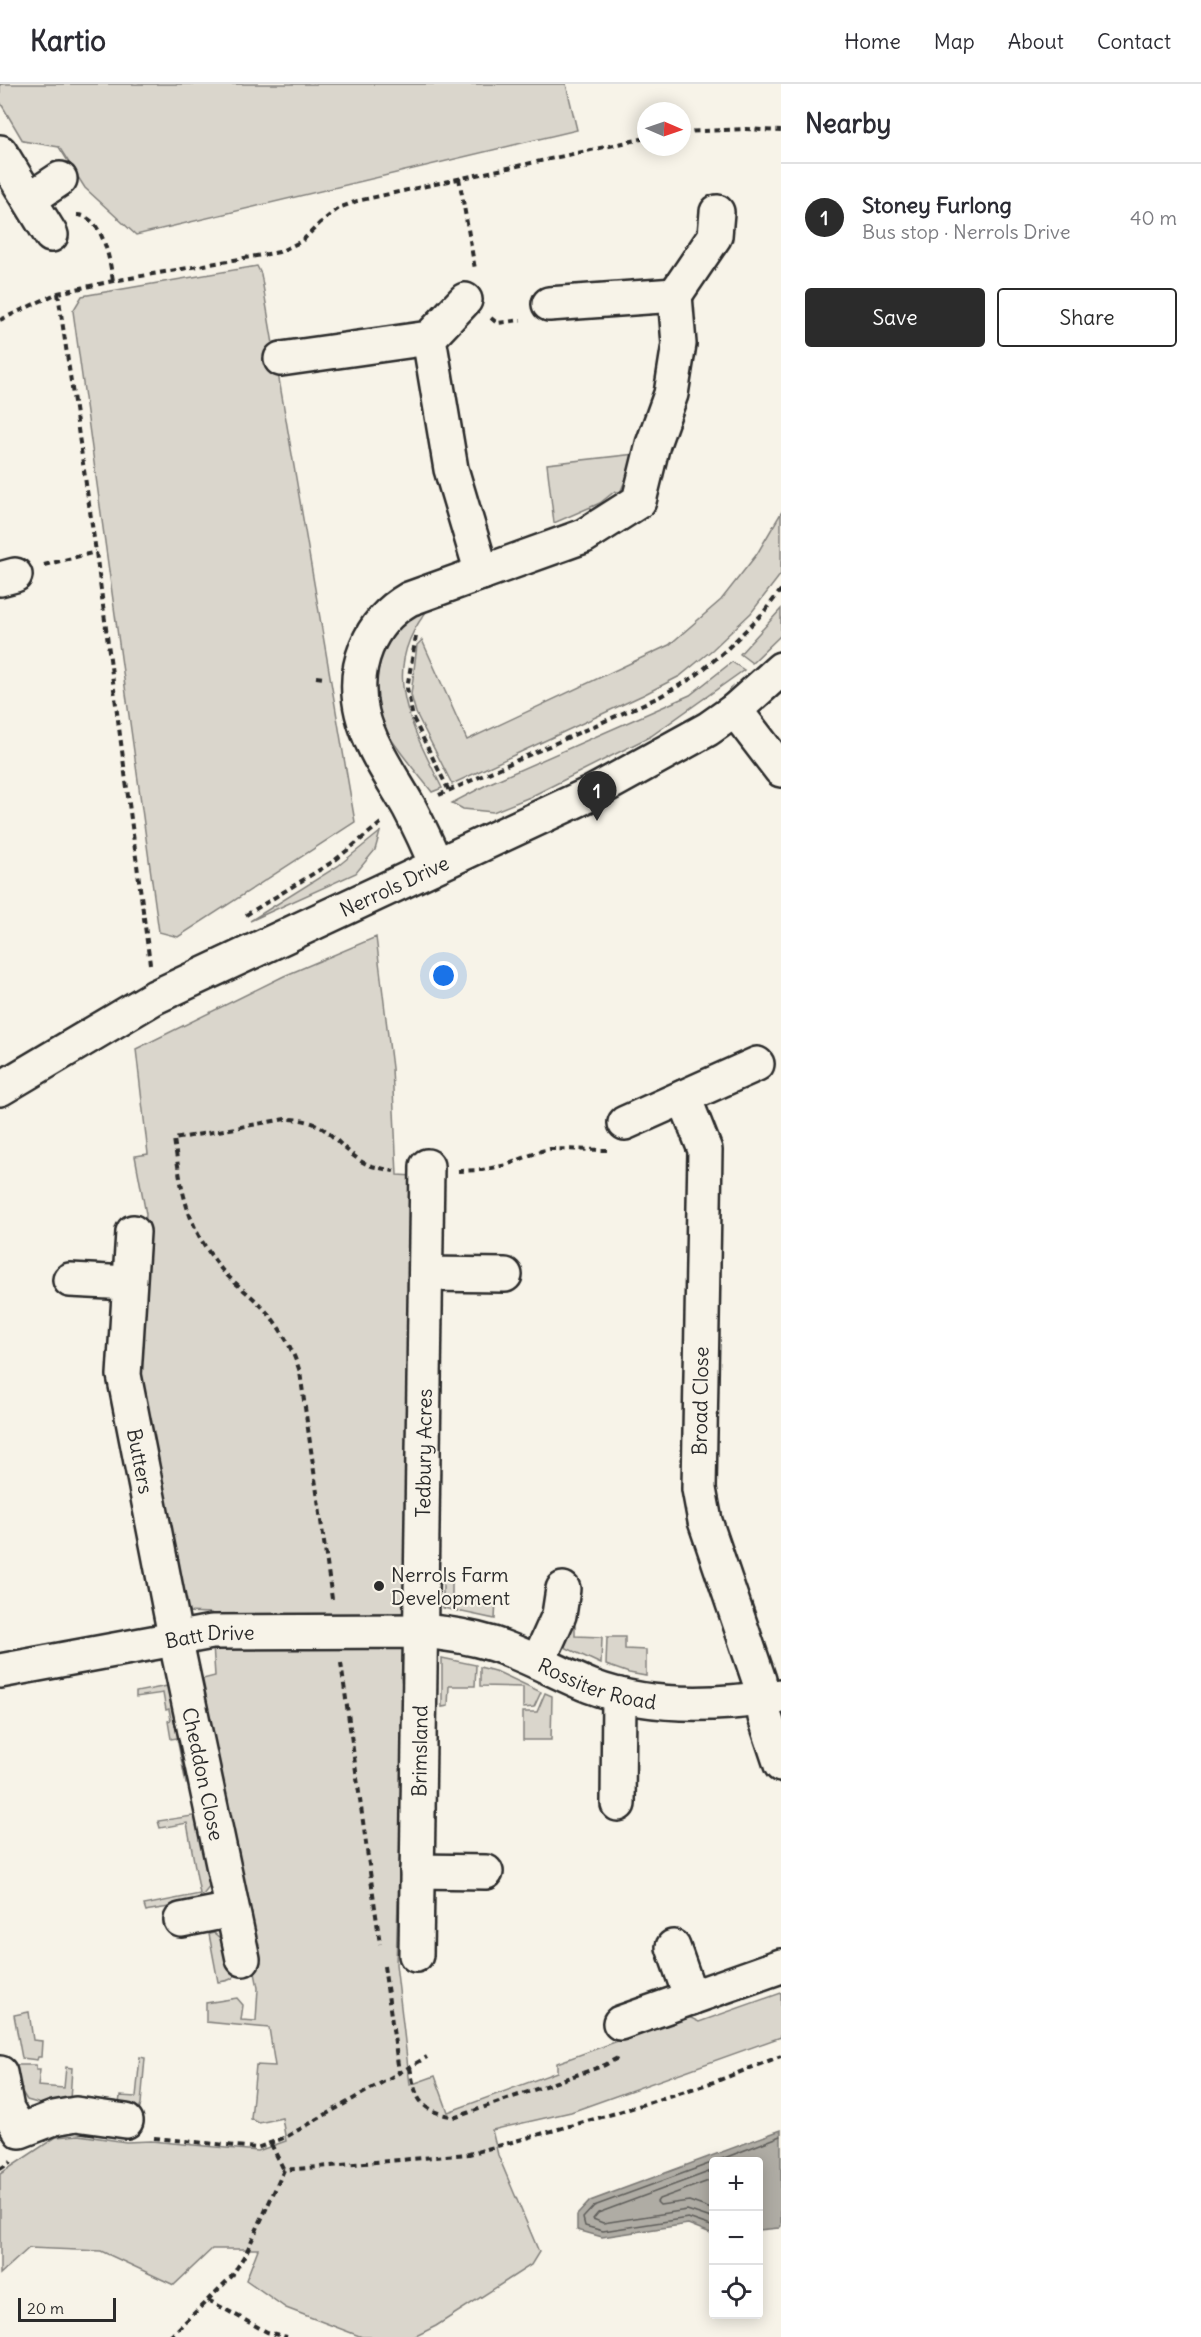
<!DOCTYPE html>
<html lang="en">
<head>
<meta charset="utf-8">
<style>
  body { margin:0; font-family:Delius,sans-serif; background:#f2f2f3; color:#2b2b33 }
  .controls { position:absolute; right:18px; bottom:18px; display:grid; overflow:hidden; border-radius:6px; box-shadow:0 3px 15px #0003 }
  .controls button { width:54px; height:54px; display:grid; place-items:center; padding:0; border:0; border-bottom:2px solid #e1e1e2; background:#fff; color:#2b2b33; font:30px sans-serif }
  .compass { position:absolute; left:637px; top:18px; width:54px; height:54px; border-radius:50%; background:#fff; box-shadow:0 3px 15px #0003; rotate:92deg }
  .scale { position:absolute; left:18px; bottom:15px; width:98px; box-sizing:border-box; padding-left:6px; border:3px solid #2b2b2b; border-top:0; font-size:16px; line-height:21px; white-space:nowrap; color:#2b2b2b; -webkit-text-stroke:4px #f7f3e8; paint-order:stroke }
  .you { position:absolute; left:444px; top:892px; width:21px; height:21px; margin:-15px; border:4px solid #fff; border-radius:50%; background:#1a73e8; box-shadow:0 0 0 9px #1a73e833 }
  .badge { display:grid; place-items:center; width:39px; height:39px; border-radius:50%; background:#2b2b2b; color:#fff; font-size:20px; font-weight:700 }
  .pin { position:absolute; translate:-50% -50px; filter:drop-shadow(0 2px 3px #0008) }
  .pin::after { content:''; position:absolute; top:32px; width:21px; height:18px; background:inherit; clip-path:polygon(0 0,100% 0,50% 100%) }
  .list { margin:0; padding:0; list-style:none }
  h2 { display:flex; justify-content:space-between; align-items:center; height:78px; margin:0; padding:0 24px; font-size:26px }
  h2 small { font-size:20px; font-weight:400; color:#7c7c81 }
  .list li { display:grid; grid-template-columns:39px 1fr auto; gap:18px; align-items:center; box-sizing:border-box; height:108px; padding:0 24px; border-top:2px solid #e1e1e2 }
  .list b { display:block; font-size:22px; white-space:nowrap }
  .list p { margin:0; font-size:20px; white-space:nowrap; color:#7c7c81 }
  .list em { font-size:20px; font-style:normal; color:#7c7c81 }
  .actions { display:flex; gap:12px; padding:18px 24px }
  .actions a { flex:1; padding:14px 0; border:2px solid #2b2b2b; border-radius:6px; text-align:center; font-size:21px; color:#2b2b2b }
  .actions .main { background:#2b2b2b; color:#fff }
  .icon { flex:none; width:33px; height:33px; fill:none; stroke:currentColor; stroke-width:2; stroke-linecap:round; stroke-linejoin:round }
  .map { position:relative; flex:none; width:781px; height:2253px; overflow:hidden }
  header { display:flex; align-items:center; gap:36px; box-sizing:border-box; height:84px; padding:0 30px; background:#fff; border-bottom:2px solid #e1e1e2 }
  header strong { font-size:28px }
  nav { display:flex; gap:33px; margin-inline-start:auto; font-size:21px }
  main { display:flex }
  aside { flex:1; background:#fff }
  .map>svg:first-child { display:block }
</style>
</head>
<body>
<header>
<strong>Kartio</strong>
<nav><a>Home</a><a>Map</a><a>About</a><a>Contact</a></nav>
</header>
<main>
<div class="map">
<svg width="781" height="2253" viewBox="0 0 781 2253">
  <rect width="100%" height="100%" fill="#f7f3e8"/>
  <filter id="ink" filterUnits="userSpaceOnUse"><feTurbulence type="fractalNoise" baseFrequency=".0167" numOctaves="2"/><feDisplacementMap in="SourceGraphic" scale="12" xChannelSelector="R" yChannelSelector="G"/><feConvolveMatrix kernelMatrix="1 2 1 2 8 2 1 2 1" color-interpolation-filters="sRGB"/></filter>
  <g filter="url(#ink)">
    <g fill="#dad6cc" stroke="#82807c" stroke-width="1.5">
      <path d="M0,0h566l11,46 -441,105 -51,-47 -26,-41 -36,-6 -23,-39z"/>
      <path d="M257,182l4,8 94,548 -177,115 -19,-5 -86,-621 9,-15z"/>
      <path d="M636,370l-16,39 -5,-2 -15,12 -46,20 -7,-59z"/>
      <path d="M781,429v61l-30,39 -39,37 -32,26 -37,19 -191,89 -36,-71 -5,-18 6,-50 5,-5 45,100 202,-95 52,-45 36,-46z"/>
      <path d="M432,521c-56,63 -21,119 10,183l-10,4c-18,-23 -38,-45 -51,-71 -6,-12 -6,-23 -6,-36 1,-40 20,-65 57,-80z"/>
      <path d="M781,525v26l-29,28 -12,-9z"/>
      <path d="M732,578l12,8 -93,66 -121,61 -37,15 -30,-3 -11,-6 38,-20 200,-88z"/>
      <path d="M380,748l-5,18 -19,23 -106,48 88,-55z"/>
      <path d="M376,853l16,131 5,107 17,1 -10,479 -3,23 10,69 -8,2 -7,215 14,121 25,-9 13,36 109,-40v-9l130,-47 12,6 82,-29v44l-210,75 -79,18 6,25 41,97 -8,13 -95,61 -22,11h-52l-76,-29 -40,-28 12,-31h-46l-38,36 -73,-34 -72,-3 -29,26v-100l56,-37 23,-2 47,7 25,-1 107,10 28,-10 -4,-23 -23,5 -8,-4 5,-54 19,1 -6,-38 -63,-6v-19l31,-5 6,7 -2,15 15,1 2,-33 -59,-308 16,-4 -4,-63 -27,-1 -48,-239 10,-159 -11,-58 13,-2 -12,-105 148,-73z"/>
      <path d="M443,1495h9v21h44l-1,19 -52,-11z"/>
      <path d="M575,1533v19l27,1 -1,27 -43,-20z"/>
      <path d="M607,1553h18v12l21,1v26l-17,-3 -23,-8z"/>
      <path d="M442,1574l34,7 -1,21h-26l-1,20 -6,1z"/>
      <path d="M480,1583l18,5 43,20 -7,15 -11,1v-21l-43,-1z"/>
      <path d="M173,1601l19,98 -6,1 -9,-46 -6,1 -3,-18 3,-1 -2,-11 -3,1 -3,-17 -27,4v-5z"/>
      <path d="M545,1609l7,3 -1,44h-28v-28h14z"/>
      <path d="M199,1731l12,68c-9,24 -43,23 -65,28l-2,-6 56,-11 -13,-71 -27,5 -2,-7z"/>
      <path d="M214,1849l7,6 16,32c-3,9 -10,10 -19,11l-9,-48z"/>
      <path d="M29,1928l4,28 9,1 -1,16h-3l-1,3 -15,-2 -8,-43z"/>
      <path d="M140,1973l5,1 -4,46 -3,8 -10,2 1,-9 -10,-1 1,-8 16,1z"/>
      <path d="M13,1981h23v5h4l-2,16 26,2 2,-21 6,1 -2,32 -29,4 -14,-4 -9,-14z"/>
    </g>
    <path fill="#afaca4" stroke="#7a7874" stroke-width="1.5" d="M781,2046v96l-2,2 -20,2 -1,-68h-44l-1,72 -25,-10 -86,13 -25,-7v-15l13,-14z"/>
    <g fill="none" stroke-linecap="round" stroke-linejoin="round">
      <g stroke="#605f5b" stroke-width="1.5">
        <path d="M714,2078l-120,44 -11,12 2,8 18,5 85,-13 26,9"/>
        <path d="M714,2078l67,-26"/>
        <path d="M714,2086l-116,43 -5,6 10,4 84,-13 27,9"/>
        <path d="M714,2095l-55,20 -2,3 3,3 29,-4 25,9"/>
      </g>
      <defs>
        <g id="minor">
          <path d="M0,68l51,83"/>
          <path d="M30,115l30,-20"/>
          <path d="M675,211l40,-59 2,-24"/>
          <path d="M465,216l-36,38 22,131 31,104"/>
          <path d="M281,275l148,-21"/>
          <path d="M0,495l15,-4"/>
          <path d="M735,626l46,60"/>
          <path d="M436,781c-8,-20 -17,-39 -27,-58 -17,-30 -39,-60 -47,-94 -11,-46 7,-91 47,-114l175,-63 55,-35 14,-57 18,-50 8,-50 -4,-49 -126,9"/>
          <path id="s1" d="M0,1005l155,-92 437,-204 116,-64 27,-19 46,-41"/>
          <path d="M684,1013l21,53 -6,339 6,32 54,159 6,37 16,48"/>
          <path d="M625,1039l132,-59"/>
          <path id="s2" d="M133,1148l-9,143 55,281 64,303"/>
          <path d="M426,1190l79,1"/>
          <path d="M70,1196l59,3"/>
          <path d="M538,1578l21,-47 4,-26"/>
          <path id="s3" d="M0,1587l212,-39 209,-1c25,2 49,6 72,13 34,11 65,29 97,42 60,23 129,20 191,10"/>
          <path d="M618,1720l1,-109"/>
          <path d="M417,1787l69,1"/>
          <path d="M181,1836l51,-10"/>
          <path d="M673,1863l18,51"/>
          <path id="s4" d="M416,1871l11,-789"/>
          <path d="M620,1939l161,-57"/>
          <path d="M0,1989l7,36 13,22 34,-13 22,-4 50,7"/>
        </g>
      </defs>
      <use href="#minor" stroke="#2b2b2b" stroke-width="38"/>
      <g stroke="#2b2b2b" stroke-width="4" stroke-dasharray="6 4.5" stroke-linecap="butt">
        <path d="M682,48l63,-3 36,2"/>
        <path d="M459,94l16,91"/>
        <path d="M77,131c26,1 33,46 36,66"/>
        <path d="M58,209l38,259 54,412"/>
        <path d="M491,234l6,5 24,-3"/>
        <path d="M0,236l58,-27 55,-12 166,-29 23,-11 18,-18 19,-15 18,-7 289,-63"/>
        <path d="M44,481l52,-13"/>
        <path d="M416,552l-9,52 6,30 36,73"/>
        <path d="M316,593l9,1"/>
        <path d="M439,711l220,-98 35,-20 31,-26 38,-38 18,-23"/>
        <path d="M246,831l88,-54 47,-38"/>
        <path d="M458,1087l24,-1 24,-5 35,-14 9,-2 57,1"/>
        <path d="M332,1515l-32,-227c-9,-28 -24,-53 -46,-73 -10,-9 -22,-18 -31,-28 -37,-45 -41,-77 -49,-132l111,-20c42,0 44,19 73,40 10,8 24,9 36,12"/>
        <path d="M341,1579l39,281"/>
        <path d="M384,1882l15,106"/>
        <path d="M410,1983c6,33 9,44 46,50l149,-52 16,-9"/>
        <path d="M154,2054l103,10 29,-11 141,-80"/>
        <path d="M271,2060l13,26"/>
        <path d="M0,2085l11,-7"/>
        <path d="M208,2216l59,32 20,5"/>
        <path d="M170,2253l62,-61 14,-23 38,-83 185,-16 147,-41 101,-32 64,-25"/>
      </g>
      <use href="#minor" stroke="#f7f3e8" stroke-width="33"/>
    </g>
  </g>
  <circle fill="#2b2b2b" stroke="#f7f3e8" stroke-width="2" cx="379" cy="1502" r="6"/>
  <g text-anchor="middle" dominant-baseline="central" stroke-width="4.5" stroke-linejoin="round" paint-order="stroke">
    <g font-size="20" fill="#2b2b2b" stroke="#f7f3e8">
      <text stroke="none"><textPath href="#s1" startOffset="444">Nerrols Drive</textPath></text>
      <text transform="translate(700 1317) rotate(-89)">Broad Close</text>
      <text stroke="none"><textPath href="#s4" startOffset="502">Tedbury Acres</textPath></text>
      <text stroke="none"><textPath href="#s2" startOffset="231">Butters</textPath></text>
      <text stroke="none"><textPath href="#s3" startOffset="213">Batt Drive</textPath></text>
      <text stroke="none"><textPath href="#s3" startOffset="610">Rossiter Road</textPath></text>
      <text stroke="none"><textPath href="#s4" startOffset="204">Brimsland</textPath></text>
      <text stroke="none"><textPath href="#s2" startOffset="550">Cheddon Close</textPath></text>
    </g>
    <g font-size="20" fill="#2b2b2b" stroke="#f7f3e8" text-anchor="start">
      <text x="391" y="1490">Nerrols Farm<tspan x="391" dy="23">Development</tspan></text>
    </g>
  </g>
</svg>
<div class="controls">
<button>+</button>
<button>−</button>
<button><svg class="icon" aria-label="locate" viewBox="0 0 24 24"><circle cx="12" cy="12" r="6"/><path d="M12 2v4M12 18v4M2 12h4M18 12h4"/></svg></button>
</div>
<svg class="compass" viewBox="-18 -18 36 36"><path d="M0-13l5 13h-10z" fill="#e53935"/><path d="M0 13l5-13h-10z" fill="#7c7c81"/></svg>
<div class="scale">20 m</div>
<div class="you"></div>
<div class="pin badge" style="left:597px;top:737px">1</div>
</div>
<aside>
<h2>Nearby<small></small></h2>
<ul class="list">
<li><span class="badge">1</span><div><b>Stoney Furlong</b><p>Bus stop · Nerrols Drive</p></div><em>40 m</em></li>
</ul>
<div class="actions"><a class="main">Save</a><a>Share</a></div>
</aside>
</main>
</body>
</html>
